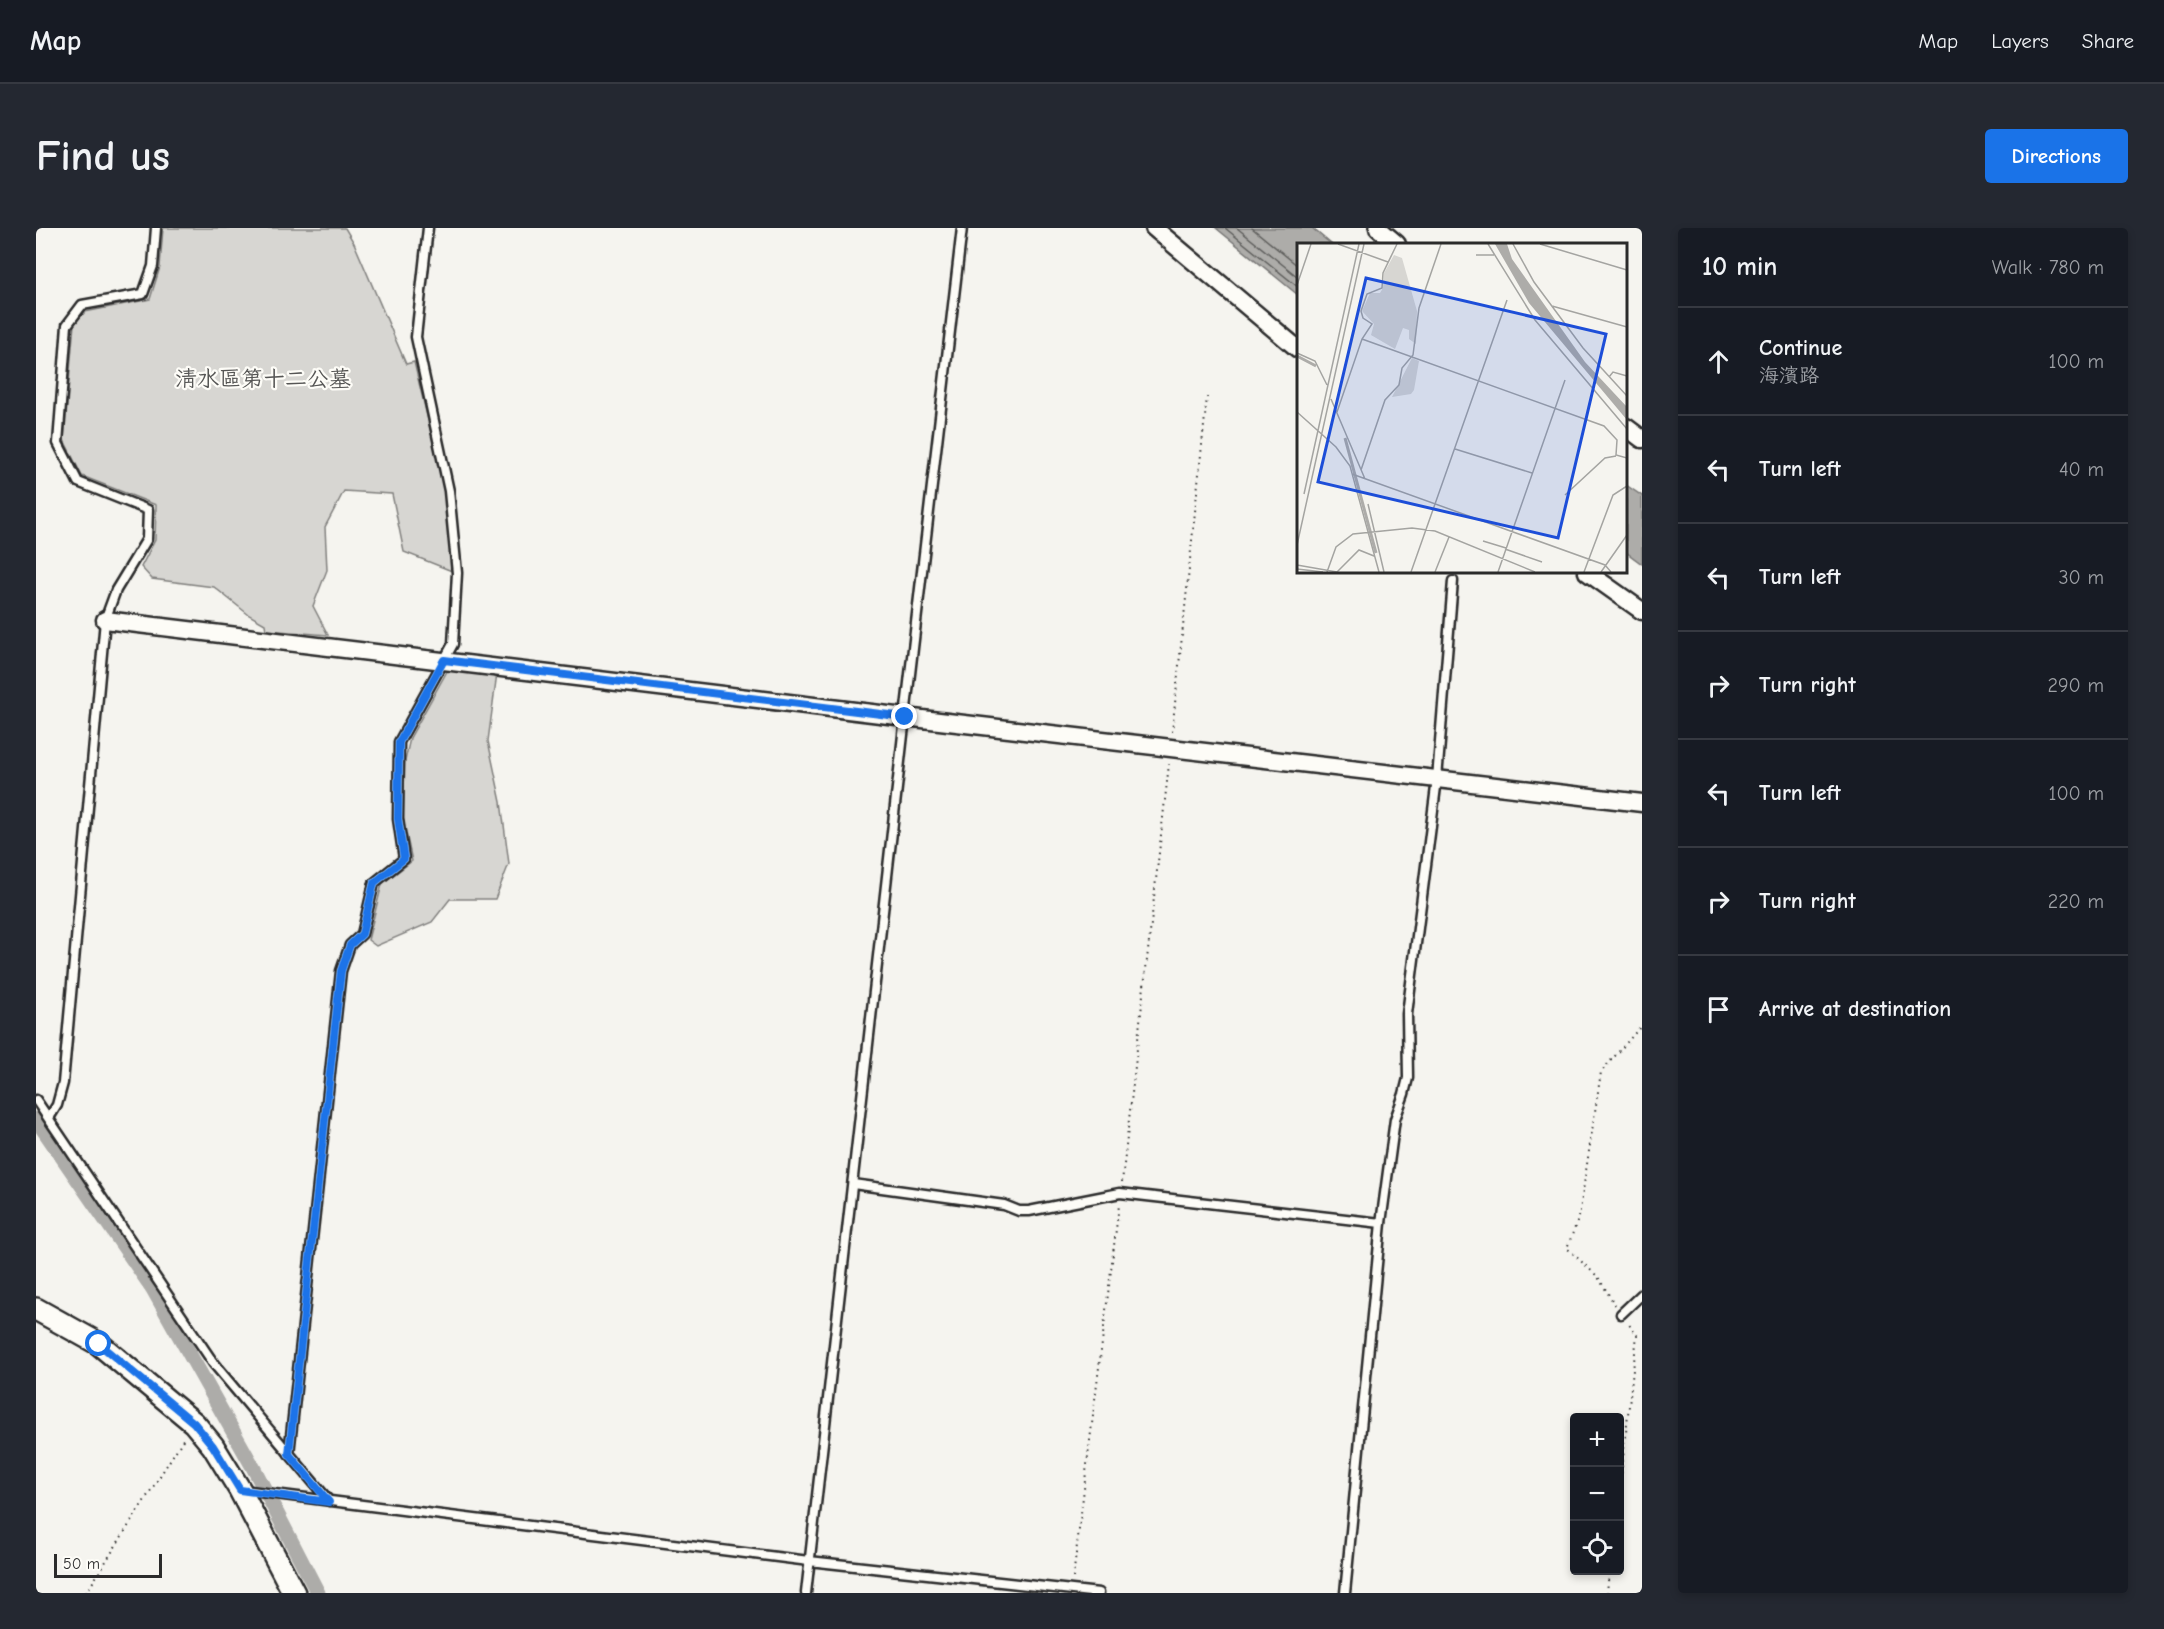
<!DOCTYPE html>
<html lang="en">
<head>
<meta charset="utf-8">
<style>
  body { margin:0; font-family:"Comic Neue","LXGW WenKai TC",sans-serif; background:#242831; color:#f1f3f6 }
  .controls { position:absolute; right:18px; bottom:18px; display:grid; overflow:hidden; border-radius:6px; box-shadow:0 3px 9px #0003 }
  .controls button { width:54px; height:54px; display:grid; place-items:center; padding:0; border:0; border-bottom:2px solid #363941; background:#171b24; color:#f1f3f6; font:30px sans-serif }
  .scale { position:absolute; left:18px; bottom:15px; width:108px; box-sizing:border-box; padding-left:6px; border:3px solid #2b2b2b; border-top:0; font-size:16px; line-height:21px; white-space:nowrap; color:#2b2b2b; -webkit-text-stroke:4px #fdfcf7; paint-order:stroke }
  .stop { position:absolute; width:18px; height:18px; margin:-14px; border:4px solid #1a73e8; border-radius:50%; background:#fff }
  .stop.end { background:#1a73e8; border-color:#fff; box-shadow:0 2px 6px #0008 }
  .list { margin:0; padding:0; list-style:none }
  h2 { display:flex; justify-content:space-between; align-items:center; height:78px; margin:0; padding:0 24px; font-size:26px }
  h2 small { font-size:20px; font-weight:400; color:#9ea1a6 }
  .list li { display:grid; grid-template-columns:39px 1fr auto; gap:18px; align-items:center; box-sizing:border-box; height:108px; padding:0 24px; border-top:2px solid #363941 }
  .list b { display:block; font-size:22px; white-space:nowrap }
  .list p { margin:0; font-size:20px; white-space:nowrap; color:#9ea1a6 }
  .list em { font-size:20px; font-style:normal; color:#9ea1a6 }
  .icon { flex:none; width:33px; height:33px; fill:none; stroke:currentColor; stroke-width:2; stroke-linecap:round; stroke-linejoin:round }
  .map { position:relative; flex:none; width:1606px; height:1365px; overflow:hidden; border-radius:6px }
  header { display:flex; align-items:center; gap:36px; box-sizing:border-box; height:84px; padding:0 30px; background:#171b24; border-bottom:2px solid #363941 }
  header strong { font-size:28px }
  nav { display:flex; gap:33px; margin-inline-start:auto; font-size:21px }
  .intro { display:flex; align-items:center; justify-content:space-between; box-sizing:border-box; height:144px; padding:0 36px }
  h1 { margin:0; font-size:42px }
  .button { padding:15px 27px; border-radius:6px; background:#1a73e8; color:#fff; font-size:21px; font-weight:700 }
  main { display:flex; gap:36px; padding:0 36px }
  aside { flex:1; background:#171b24; border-radius:6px; box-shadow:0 3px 9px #0003 }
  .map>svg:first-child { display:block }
</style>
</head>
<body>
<header>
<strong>Map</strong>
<nav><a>Map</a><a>Layers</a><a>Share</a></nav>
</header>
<div class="intro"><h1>Find us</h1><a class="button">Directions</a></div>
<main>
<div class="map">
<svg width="1606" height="1365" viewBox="0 0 1606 1365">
  <rect width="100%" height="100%" fill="#f5f4ef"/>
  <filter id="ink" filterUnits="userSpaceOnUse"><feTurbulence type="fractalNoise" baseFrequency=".0167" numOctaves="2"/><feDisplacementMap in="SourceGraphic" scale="12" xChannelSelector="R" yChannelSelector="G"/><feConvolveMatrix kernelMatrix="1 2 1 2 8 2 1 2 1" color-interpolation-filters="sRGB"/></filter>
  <g filter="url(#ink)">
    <g fill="#d7d6d2" stroke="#81807e" stroke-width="1.5">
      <path d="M127,0h182l9,15 52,121 8,-2 31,129 7,80 -48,-19 -12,-58 -48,-3 -19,36 2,43 -14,36 15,29 -62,-5 -1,-6 -16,-9 -35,-28 -62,-8 -11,-12 14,-27 1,-35 -74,-29 -18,-36 10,-116 11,-12 65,-13 10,-32z"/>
      <path d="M414,438l47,7 -9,68 13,61 8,62 -14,35h-45l-18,23 -56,24 -8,-6 14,-56 30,-23 -9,-42 2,-58 5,-23z"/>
    </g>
    <g fill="#adaca9" stroke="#797877" stroke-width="1.5">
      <path d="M1180,0h96l19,16h-33v51z"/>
      <path d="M1590,257l16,11v68l-16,-12z"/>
    </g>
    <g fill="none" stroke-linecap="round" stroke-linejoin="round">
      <g stroke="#5f5f5d" stroke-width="1.5">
        <path d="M1189,0l73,59"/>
        <path d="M1201,0l61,49"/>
        <path d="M1216,0l46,38"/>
      </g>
      <path stroke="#adaca9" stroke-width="15" d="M0,891l117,170 100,178 65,126"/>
      <defs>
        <g id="service">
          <path d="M0,872l178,264 115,137"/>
          <path d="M13,890l8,-13 6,-22 42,-463 11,-30 31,-51 1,-29 -70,-28 -20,-39 9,-118 15,-20 61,-11 10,-28 3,-38"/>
          <path d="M817,956l151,21 15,6h10l91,-18 261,30"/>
          <path d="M1585,1086l21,-20"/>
          <path d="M253,1226l52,-483 9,-26 12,-11 12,-51 30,-24 -6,-40 1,-77 54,-98 4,-71 -8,-82 -33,-154 12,-109"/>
          <path d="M207,1262l566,71 290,32"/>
          <path d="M770,1365l99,-876 57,-489"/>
          <path d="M1309,1365l36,-370 14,-104 9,-25 4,-16 -1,-64 30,-235 16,-198"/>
        </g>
        <g id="minor">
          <path d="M1118,0l144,121"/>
          <path d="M1342,0l19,16"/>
          <path d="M1590,199l16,12"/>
          <path d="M1551,344l55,39"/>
          <path d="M69,392l800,97 737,86"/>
        </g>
        <path id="tertiary" d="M0,1081l63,35 95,79 19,23 27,44 54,103"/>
      </defs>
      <use href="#service" stroke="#2b2b2b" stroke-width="13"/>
      <use href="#minor" stroke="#2b2b2b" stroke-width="21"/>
      <use href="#tertiary" stroke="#2b2b2b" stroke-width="26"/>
      <g stroke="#2b2b2b" stroke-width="2" stroke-dasharray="1.5 4.5" stroke-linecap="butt">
        <path d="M1136,504l35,-335"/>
        <path d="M1086,954l47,-418"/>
        <path d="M1579,1077l-17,-28 -31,-29 12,-31 22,-145 41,-47"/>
        <path d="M1584,1257l17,-150 -10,-13"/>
        <path d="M1037,1350l46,-373"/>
        <path d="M50,1365l98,-155"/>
        <path d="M1571,1365l2,-23"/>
      </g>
      <use href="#service" stroke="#fdfcf7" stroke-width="8"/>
      <use href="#minor" stroke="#fdfcf7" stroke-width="16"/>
      <use href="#tertiary" stroke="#fdfcf7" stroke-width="21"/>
    </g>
  </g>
  <g fill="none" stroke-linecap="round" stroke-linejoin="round" filter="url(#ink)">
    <path stroke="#1a73e8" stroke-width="8" d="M63,1116l95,79 19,23 27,44 89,12 -40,-48 52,-483 9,-26 12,-11 12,-51 30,-24 -6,-40 1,-77 45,-82 461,57"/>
  </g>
  <g text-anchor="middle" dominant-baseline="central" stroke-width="4.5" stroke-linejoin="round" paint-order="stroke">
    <g font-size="22" fill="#565655" stroke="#fdfcf7">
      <text x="227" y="151">清水區第十二公墓</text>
    </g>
  </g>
  <g transform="translate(1261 15)">
    <rect width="330" height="330" fill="#f5f4ef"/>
    <path d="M97,12l8,3 15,53 -1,33 -7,-5v-9l-6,-2 -8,21 -24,-14 3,-11 -12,-13 8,-18h10l3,-5 1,-15zM115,115l7,3 -5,29 -3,4 -19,3z" fill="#d7d6d2"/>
    <path d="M198,1h12l5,15 73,103 42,45v13l-98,-117z" fill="#adaca9"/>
    <path fill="none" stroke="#adaca9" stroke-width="3" d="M0,113l19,10M48,195l31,115"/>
    <path fill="none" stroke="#a4a4a1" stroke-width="1.5" d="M41,1l50,18M191,1l47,76 92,109M216,1l21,38 49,66 44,48M243,1l87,26M179,12h18M0,42l14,-41M255,63l75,21M65,96l242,87 13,14 -1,15 11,3M0,110l18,8 12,24M312,134l4,-5 14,4M34,156l34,80M0,169l39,35 14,19 29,106M40,169l25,-73 10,-15 -9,-6 -2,-7 6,-17 15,-6 1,-15 14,-29M158,206l77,24M64,227l24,-70 14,-15 3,-17 11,-13 6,-47 22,-64M55,231l253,91 6,7M7,251l55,-250M268,252l40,-37 11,-2M71,261l16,68M186,298l23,7M0,302l67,-301M208,306l37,13M0,322l40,7M0,326l26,3M30,329l9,-25 17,-13 59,-6 23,3 100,41M40,329l22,-22 15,6M114,329l96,-272M138,329l14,-35M201,329l67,-192M287,329l29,-77 14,-9M304,329l26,-37"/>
    <path fill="#1d4ed8" fill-opacity="0.15" stroke="#1d4ed8" stroke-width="3" d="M69,35l240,56 -48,204 -240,-56z"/>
    <rect width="330" height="330" fill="none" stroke="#2b2b2b" stroke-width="3"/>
  </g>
</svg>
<div class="controls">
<button>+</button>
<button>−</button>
<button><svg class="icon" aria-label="locate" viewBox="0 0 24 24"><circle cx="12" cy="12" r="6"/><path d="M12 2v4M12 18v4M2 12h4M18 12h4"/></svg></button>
</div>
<div class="scale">50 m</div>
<div class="stop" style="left:63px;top:1116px"></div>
<div class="stop end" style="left:869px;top:489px"></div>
</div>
<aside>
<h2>10 min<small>Walk · 780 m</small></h2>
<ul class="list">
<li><svg class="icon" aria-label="ahead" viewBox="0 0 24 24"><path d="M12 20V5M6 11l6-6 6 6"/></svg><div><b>Continue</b><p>海濱路</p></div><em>100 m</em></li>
<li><svg class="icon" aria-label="left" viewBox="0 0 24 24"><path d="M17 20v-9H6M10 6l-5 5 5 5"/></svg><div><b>Turn left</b></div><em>40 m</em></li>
<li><svg class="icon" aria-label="left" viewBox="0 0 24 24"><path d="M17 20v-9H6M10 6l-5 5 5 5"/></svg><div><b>Turn left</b></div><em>30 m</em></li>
<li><svg class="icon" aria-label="right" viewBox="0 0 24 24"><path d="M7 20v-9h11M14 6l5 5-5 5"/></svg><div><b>Turn right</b></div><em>290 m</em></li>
<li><svg class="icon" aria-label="left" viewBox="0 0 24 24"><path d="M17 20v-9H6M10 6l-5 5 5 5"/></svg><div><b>Turn left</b></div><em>100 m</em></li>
<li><svg class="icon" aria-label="right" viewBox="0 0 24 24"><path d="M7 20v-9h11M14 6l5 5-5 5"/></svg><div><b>Turn right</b></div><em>220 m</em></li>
<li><svg class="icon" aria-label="arrive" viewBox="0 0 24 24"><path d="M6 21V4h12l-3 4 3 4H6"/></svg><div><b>Arrive at destination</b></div></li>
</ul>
</aside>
</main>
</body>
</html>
